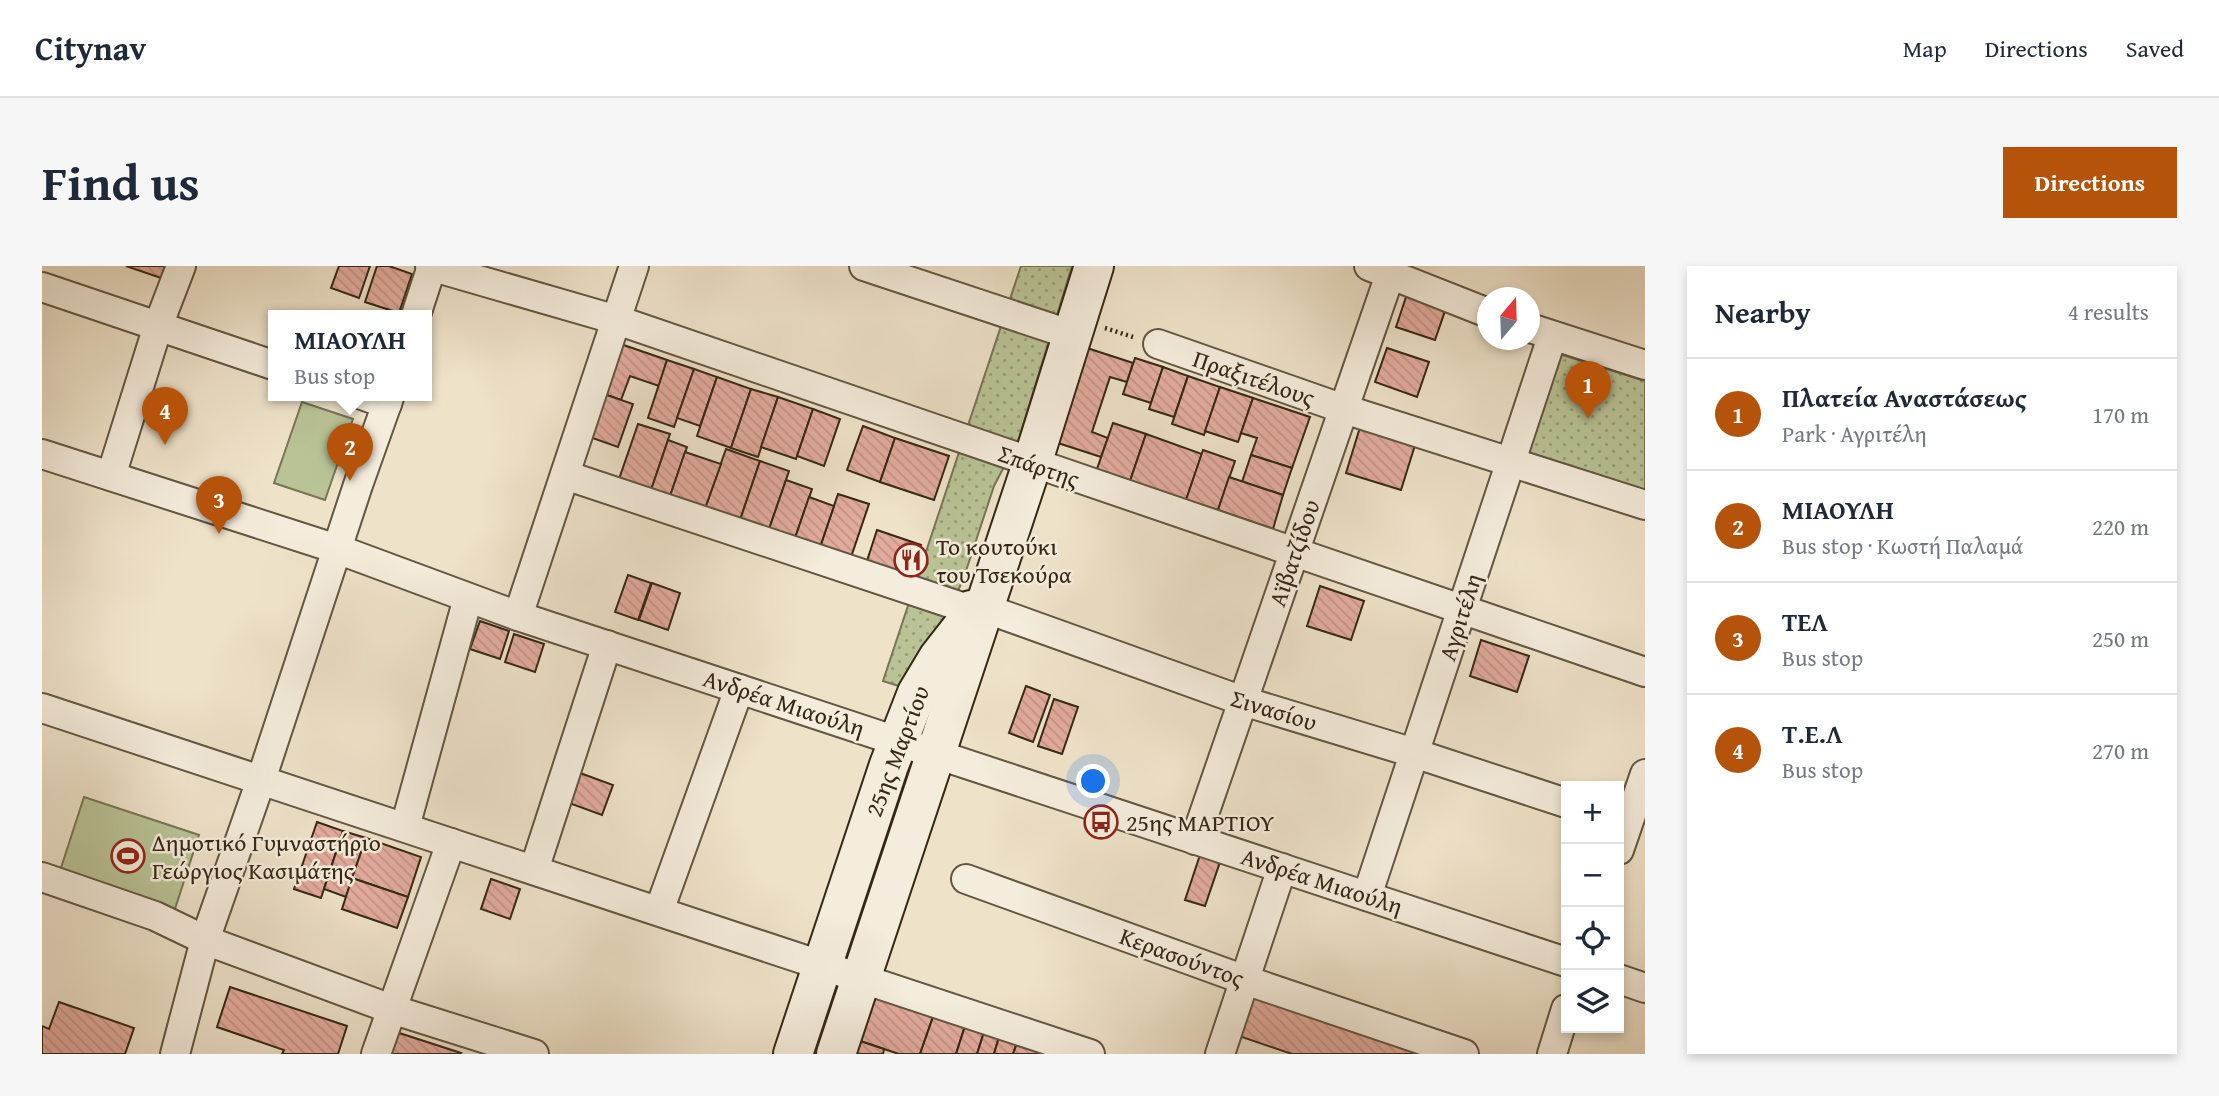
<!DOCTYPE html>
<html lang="en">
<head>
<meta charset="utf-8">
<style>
  body { margin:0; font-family:"Gentium Book Plus",serif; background:#f6f6f7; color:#1f2937 }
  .controls { position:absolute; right:21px; bottom:21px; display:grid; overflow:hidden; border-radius:0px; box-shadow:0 4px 10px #0003 }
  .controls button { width:63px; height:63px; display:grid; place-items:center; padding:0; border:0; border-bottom:2px solid #e0e1e3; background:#fff; color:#1f2937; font:35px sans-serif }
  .compass { position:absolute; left:1435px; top:21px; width:63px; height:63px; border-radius:50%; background:#fff; box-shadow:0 4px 10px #0003; rotate:19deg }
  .you { position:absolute; left:1052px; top:516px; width:24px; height:24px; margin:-18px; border:5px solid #fff; border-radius:50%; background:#1a73e8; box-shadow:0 0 0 10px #1a73e833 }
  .badge { display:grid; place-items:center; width:46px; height:46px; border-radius:50%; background:#b45309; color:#fff; font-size:23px; font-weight:700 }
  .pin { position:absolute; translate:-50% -58px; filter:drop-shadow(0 2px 4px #0008) }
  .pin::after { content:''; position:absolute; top:37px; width:24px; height:21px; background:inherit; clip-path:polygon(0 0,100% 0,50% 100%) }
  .popup { position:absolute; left:226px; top:44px; width:164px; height:91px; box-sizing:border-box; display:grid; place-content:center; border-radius:0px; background:#fff; filter:drop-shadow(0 2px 5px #0005); font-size:23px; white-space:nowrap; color:#747a83 }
  .popup b { font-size:26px; color:#1f2937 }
  .popup::after { content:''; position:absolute; left:50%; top:100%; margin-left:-14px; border:14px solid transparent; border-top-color:#fff }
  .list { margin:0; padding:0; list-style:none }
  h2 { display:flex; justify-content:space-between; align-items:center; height:91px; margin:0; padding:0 28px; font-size:30px }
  h2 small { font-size:23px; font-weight:400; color:#747a83 }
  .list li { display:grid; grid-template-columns:46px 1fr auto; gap:21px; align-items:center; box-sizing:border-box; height:112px; padding:0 28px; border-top:2px solid #e0e1e3 }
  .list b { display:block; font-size:26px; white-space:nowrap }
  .list p { margin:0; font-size:23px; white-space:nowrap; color:#747a83 }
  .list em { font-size:23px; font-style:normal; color:#747a83 }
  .icon { flex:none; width:38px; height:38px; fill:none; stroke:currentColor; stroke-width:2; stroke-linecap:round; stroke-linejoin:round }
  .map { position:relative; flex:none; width:1603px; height:788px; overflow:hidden; border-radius:0px }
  header { display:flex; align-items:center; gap:42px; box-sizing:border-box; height:98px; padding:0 35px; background:#fff; border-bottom:2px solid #e0e1e3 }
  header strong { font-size:33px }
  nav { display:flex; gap:38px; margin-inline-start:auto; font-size:24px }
  .intro { display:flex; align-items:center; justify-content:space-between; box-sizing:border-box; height:168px; padding:0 42px }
  h1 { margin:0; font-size:49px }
  .button { padding:18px 32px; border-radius:0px; background:#b45309; color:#fff; font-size:24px; font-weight:700 }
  main { display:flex; gap:42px; padding:0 42px }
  aside { flex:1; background:#fff; border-radius:0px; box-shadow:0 4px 10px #0003 }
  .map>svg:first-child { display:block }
</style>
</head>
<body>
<header>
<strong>Citynav</strong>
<nav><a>Map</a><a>Directions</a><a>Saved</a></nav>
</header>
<div class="intro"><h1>Find us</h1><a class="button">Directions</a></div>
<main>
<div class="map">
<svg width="1603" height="788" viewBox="0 0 1603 788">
  <defs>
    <pattern id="grass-dots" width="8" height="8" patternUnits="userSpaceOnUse" patternTransform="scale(1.75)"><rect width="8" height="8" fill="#b9c396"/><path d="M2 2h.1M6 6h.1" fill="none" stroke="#979e79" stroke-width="1.8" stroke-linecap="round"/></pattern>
    <pattern id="building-back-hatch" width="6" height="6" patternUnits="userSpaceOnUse" patternTransform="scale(1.75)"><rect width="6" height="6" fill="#e2ab9d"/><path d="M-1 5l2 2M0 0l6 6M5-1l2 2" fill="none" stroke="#c29386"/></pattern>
  </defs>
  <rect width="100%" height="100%" fill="#eee2c9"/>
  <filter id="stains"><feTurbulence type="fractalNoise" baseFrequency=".00286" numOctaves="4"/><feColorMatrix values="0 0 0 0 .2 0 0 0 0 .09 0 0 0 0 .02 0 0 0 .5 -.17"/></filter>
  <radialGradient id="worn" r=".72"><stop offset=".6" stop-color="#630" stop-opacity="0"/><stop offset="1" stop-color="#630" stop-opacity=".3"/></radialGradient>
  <g fill="url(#grass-dots)" stroke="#777555" stroke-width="2">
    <path d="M979,0h51l-53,172 -25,48 -31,94 -21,44 -40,63 -19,-6z"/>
    <path d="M1511,86l92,29v115l-125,-40z"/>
  </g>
  <g fill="#b9c396" stroke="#777555" stroke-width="2">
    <path d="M260,136l51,17 -28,81 -51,-17z"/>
    <path d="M42,531l115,38 -26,80 -115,-38z"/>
  </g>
  <g fill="url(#building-back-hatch)" stroke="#352714" stroke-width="2">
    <path d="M84,0h39l-4,12z"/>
    <path d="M297,0h31l-11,32 -28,-10z"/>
    <path d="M335,0h12l23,8 -13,39 -34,-11z"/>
    <path d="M1365,28l39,14 -11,32 -39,-13z"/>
    <path d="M570,75l55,19 -8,26 -29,-10 -9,24 -26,-9z"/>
    <path d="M1045,82l46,15 -6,19 -17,-5 -18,55 16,6 -7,19 -46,-15z"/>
    <path d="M1345,82l42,14 -12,35 -42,-15z"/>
    <path d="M1093,92l28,9 -12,36 -28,-9z"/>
    <path d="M625,94l27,9 -20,58 -26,-9z"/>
    <path d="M1121,101l25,9 -14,41 -25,-8z"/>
    <path d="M652,103l23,8 -17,49 -23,-8z"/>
    <path d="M1146,110l32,11 -16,48 -32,-11z"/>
    <path d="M675,111l34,12 -20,59 -34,-12z"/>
    <path d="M1178,121l33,11 -15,44 -33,-11z"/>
    <path d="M709,123l27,8 -20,60 -27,-9z"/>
    <path d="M553,125l38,13 -15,43 -37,-13z"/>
    <path d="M736,131l35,12 -17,50 -35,-12z"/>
    <path d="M1211,132l57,19 -18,51 -41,-13 6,-17 -16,-5z"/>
    <path d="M771,143l27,10 -16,47 -27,-10z"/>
    <path d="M1071,157l33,11 -16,47 -33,-12z"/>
    <path d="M596,158l32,10 -21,62 -32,-11z"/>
    <path d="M1319,158l55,18 -15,48 -55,-17z"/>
    <path d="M821,160l32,12 -15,44 -33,-12z"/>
    <path d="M1104,168l56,20 -16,46 -56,-19z"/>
    <path d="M853,172l54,18 -15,44 -54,-18z"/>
    <path d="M626,174l19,7 -19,55 -19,-6z"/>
    <path d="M684,183l34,12 -22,65 -35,-12z"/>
    <path d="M1161,184l32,11 -17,49 -32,-10z"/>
    <path d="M643,186l36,12 -18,50 -35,-12z"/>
    <path d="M1209,189l41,13 -9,27 -41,-13z"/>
    <path d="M718,195l29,10 -22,64 -29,-9z"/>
    <path d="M1187,211l54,18 -10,34 -55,-19z"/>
    <path d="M744,214l26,9 -19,55 -26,-9z"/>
    <path d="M796,228l31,10 -20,59 -31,-10z"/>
    <path d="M767,231l25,9 -16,47 -25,-9z"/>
    <path d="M835,264l44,15 -12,37 -44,-15z"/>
    <path d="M586,309l23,8 -13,37 -23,-8z"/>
    <path d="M610,317l28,10 -12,37 -29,-10z"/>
    <path d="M1278,320l44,15 -13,39 -44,-14z"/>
    <path d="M438,355l29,10 -9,28 -30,-10z"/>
    <path d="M472,368l30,10 -9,28 -30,-10z"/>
    <path d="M1439,374l48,16 -12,36 -47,-16z"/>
    <path d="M984,420l24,9 -17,47 -24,-9z"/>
    <path d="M1012,433l24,8 -16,47 -24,-8z"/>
    <path d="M538,507l33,12 -11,30 -33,-12z"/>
    <path d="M275,556l26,9 -22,67 -27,-9z"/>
    <path d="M301,565l23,7 -20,59 -22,-8z"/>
    <path d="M324,572l55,19 -13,40 -56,-19z"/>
    <path d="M1158,589l20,7 -15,44 -20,-6z"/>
    <path d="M310,612l56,19 -11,31 -55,-19z"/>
    <path d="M449,613l29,10 -10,30 -29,-10z"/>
    <path d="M188,721l117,39 -9,28h-56l2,-4 -67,-23z"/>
    <path d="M827,727l65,21 -14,40h-21l-45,-15z"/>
    <path d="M1205,729l176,59h-131l-59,-20z"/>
    <path d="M17,736l75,26 -9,26h-83v-28l7,3z"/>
    <path d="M892,748l31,12 -9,28h-36z"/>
    <path d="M923,760l19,6 -7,22h-21z"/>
    <path d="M348,764l71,23 -1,1h-68l-9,-3z"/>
    <path d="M942,766l15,5 -5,17h-17z"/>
    <path d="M957,771l18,6 -4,11h-19z"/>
    <path d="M812,773l30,10 -1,5h-34z"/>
    <path d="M975,777l25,9 -1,2h-28z"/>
  </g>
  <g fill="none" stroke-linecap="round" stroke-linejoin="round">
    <defs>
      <g id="street">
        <path d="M388,0l187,54 1028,352"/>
        <path d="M822,0l208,69"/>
        <path d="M1327,0l119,47"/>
        <path d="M0,21l231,78"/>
        <path d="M374,49l16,-49"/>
        <path d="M1488,62l115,37"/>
        <path d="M1116,78l186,65 301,96"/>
        <path d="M320,129l25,9"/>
        <path d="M0,188l295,95 181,67 1048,346"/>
        <path d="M523,209l406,135"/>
        <path d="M69,210l47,-150 23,-60"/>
        <path d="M942,342l259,93 171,52 152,50"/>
        <path d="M476,350l116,-350"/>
        <path d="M0,442l1048,346"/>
        <path d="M363,561l63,-229"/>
        <path d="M1153,574l198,-574"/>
        <path d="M1577,584l26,-76"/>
        <path d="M492,604l73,-225"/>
        <path d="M0,611l113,39 50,24 186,69 143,45"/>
        <path d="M924,613l279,101 219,74"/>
        <path d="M1325,630l185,-559"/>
        <path d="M617,645l80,-222"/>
        <path d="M1577,713l26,9"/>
        <path d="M133,788l30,-114 56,-160 97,-295 32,-90"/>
        <path d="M334,788l75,-211"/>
        <path d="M1178,788l62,-186"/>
        <path d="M1510,788l14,-45"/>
      </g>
      <g id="secondary">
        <path d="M751,788l96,-289 28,-72 21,-35 25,-32 8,-16"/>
        <path d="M794,788l196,-590 62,-198"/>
      </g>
    </defs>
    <use href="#street" stroke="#635641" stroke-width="32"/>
    <use href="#secondary" stroke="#352714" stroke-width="42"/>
    <path stroke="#352714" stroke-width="4.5" stroke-dasharray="2 3.5" stroke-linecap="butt" d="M1063,62l28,9"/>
    <use href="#street" stroke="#f4ecdc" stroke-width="28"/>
    <use href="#secondary" stroke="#f4ecdc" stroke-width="38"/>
  </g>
  <defs>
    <symbol id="restaurant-ring" viewBox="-11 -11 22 22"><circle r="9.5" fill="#f4ecdc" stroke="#8f2418" stroke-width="1.5"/><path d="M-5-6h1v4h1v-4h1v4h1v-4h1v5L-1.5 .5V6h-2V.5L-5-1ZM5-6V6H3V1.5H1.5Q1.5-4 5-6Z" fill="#8f2418"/></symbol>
    <symbol id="bus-ring" viewBox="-11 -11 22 22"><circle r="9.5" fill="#f4ecdc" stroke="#8f2418" stroke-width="1.5"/><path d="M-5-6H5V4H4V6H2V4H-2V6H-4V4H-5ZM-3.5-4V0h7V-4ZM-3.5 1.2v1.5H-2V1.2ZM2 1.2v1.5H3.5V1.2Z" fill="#8f2418"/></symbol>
    <symbol id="stadium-ring" viewBox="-11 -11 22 22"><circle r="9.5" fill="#f4ecdc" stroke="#8f2418" stroke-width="1.5"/><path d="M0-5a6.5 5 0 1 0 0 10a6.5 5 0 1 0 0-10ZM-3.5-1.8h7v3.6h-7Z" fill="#8f2418"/></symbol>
  </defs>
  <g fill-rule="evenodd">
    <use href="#restaurant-ring" x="850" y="275" width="38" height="38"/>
    <use href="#bus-ring" x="1040" y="537" width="38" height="38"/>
    <use href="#stadium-ring" x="67" y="571" width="38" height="38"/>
  </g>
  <g text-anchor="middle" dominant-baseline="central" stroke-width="5" stroke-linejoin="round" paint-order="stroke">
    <g font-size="24" fill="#352714" stroke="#f4ecdc">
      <text transform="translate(1212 112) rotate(19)">Πραξιτέλους</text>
      <text transform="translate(997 200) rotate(19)">Σπάρτης</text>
      <text transform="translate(1252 287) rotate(-71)">Αϊβατζίδου</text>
      <text transform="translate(1418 351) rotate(-72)">Αγριτέλη</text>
      <text transform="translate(742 437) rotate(18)">Ανδρέα Μιαούλη</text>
      <text transform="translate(1232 444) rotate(17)">Σινασίου</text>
      <text transform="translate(855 485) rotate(-69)">25ης Μαρτίου</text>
      <text transform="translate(1280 615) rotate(18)">Ανδρέα Μιαούλη</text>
      <text transform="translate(1140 691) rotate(20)">Κερασούντος</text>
    </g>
    <g font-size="24" fill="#352714" stroke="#f4ecdc" text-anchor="start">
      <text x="894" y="280">Το κουτούκι<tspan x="894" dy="28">του Τσεκούρα</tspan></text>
      <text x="1084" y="556">25ης ΜΑΡΤΙΟΥ</text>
      <text x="110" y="576">Δημοτικό Γυμναστήριο<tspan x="110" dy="28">Γεώργιος Κασιμάτης</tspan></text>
    </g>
  </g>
  <rect width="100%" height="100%" filter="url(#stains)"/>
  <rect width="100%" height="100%" fill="url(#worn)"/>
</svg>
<div class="controls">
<button>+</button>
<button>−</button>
<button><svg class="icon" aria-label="locate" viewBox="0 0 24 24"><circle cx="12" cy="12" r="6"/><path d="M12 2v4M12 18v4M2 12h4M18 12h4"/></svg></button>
<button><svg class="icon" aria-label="layers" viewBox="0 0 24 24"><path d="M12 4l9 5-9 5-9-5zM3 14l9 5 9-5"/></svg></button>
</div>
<svg class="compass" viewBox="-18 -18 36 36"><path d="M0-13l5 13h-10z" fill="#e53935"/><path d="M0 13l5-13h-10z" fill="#747a83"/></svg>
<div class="you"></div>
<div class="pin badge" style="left:1546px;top:153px">1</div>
<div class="pin badge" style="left:308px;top:215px">2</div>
<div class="popup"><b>ΜΙΑΟΥΛΗ</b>Bus stop</div>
<div class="pin badge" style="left:177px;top:268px">3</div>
<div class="pin badge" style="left:123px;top:179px">4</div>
</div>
<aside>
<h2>Nearby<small>4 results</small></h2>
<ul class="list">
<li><span class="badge">1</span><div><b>Πλατεία Αναστάσεως</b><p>Park · Αγριτέλη</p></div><em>170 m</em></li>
<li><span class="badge">2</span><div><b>ΜΙΑΟΥΛΗ</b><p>Bus stop · Κωστή Παλαμά</p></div><em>220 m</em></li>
<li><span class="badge">3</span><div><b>ΤΕΛ</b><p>Bus stop</p></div><em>250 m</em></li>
<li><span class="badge">4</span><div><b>Τ.Ε.Λ</b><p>Bus stop</p></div><em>270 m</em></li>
</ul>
</aside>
</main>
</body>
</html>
